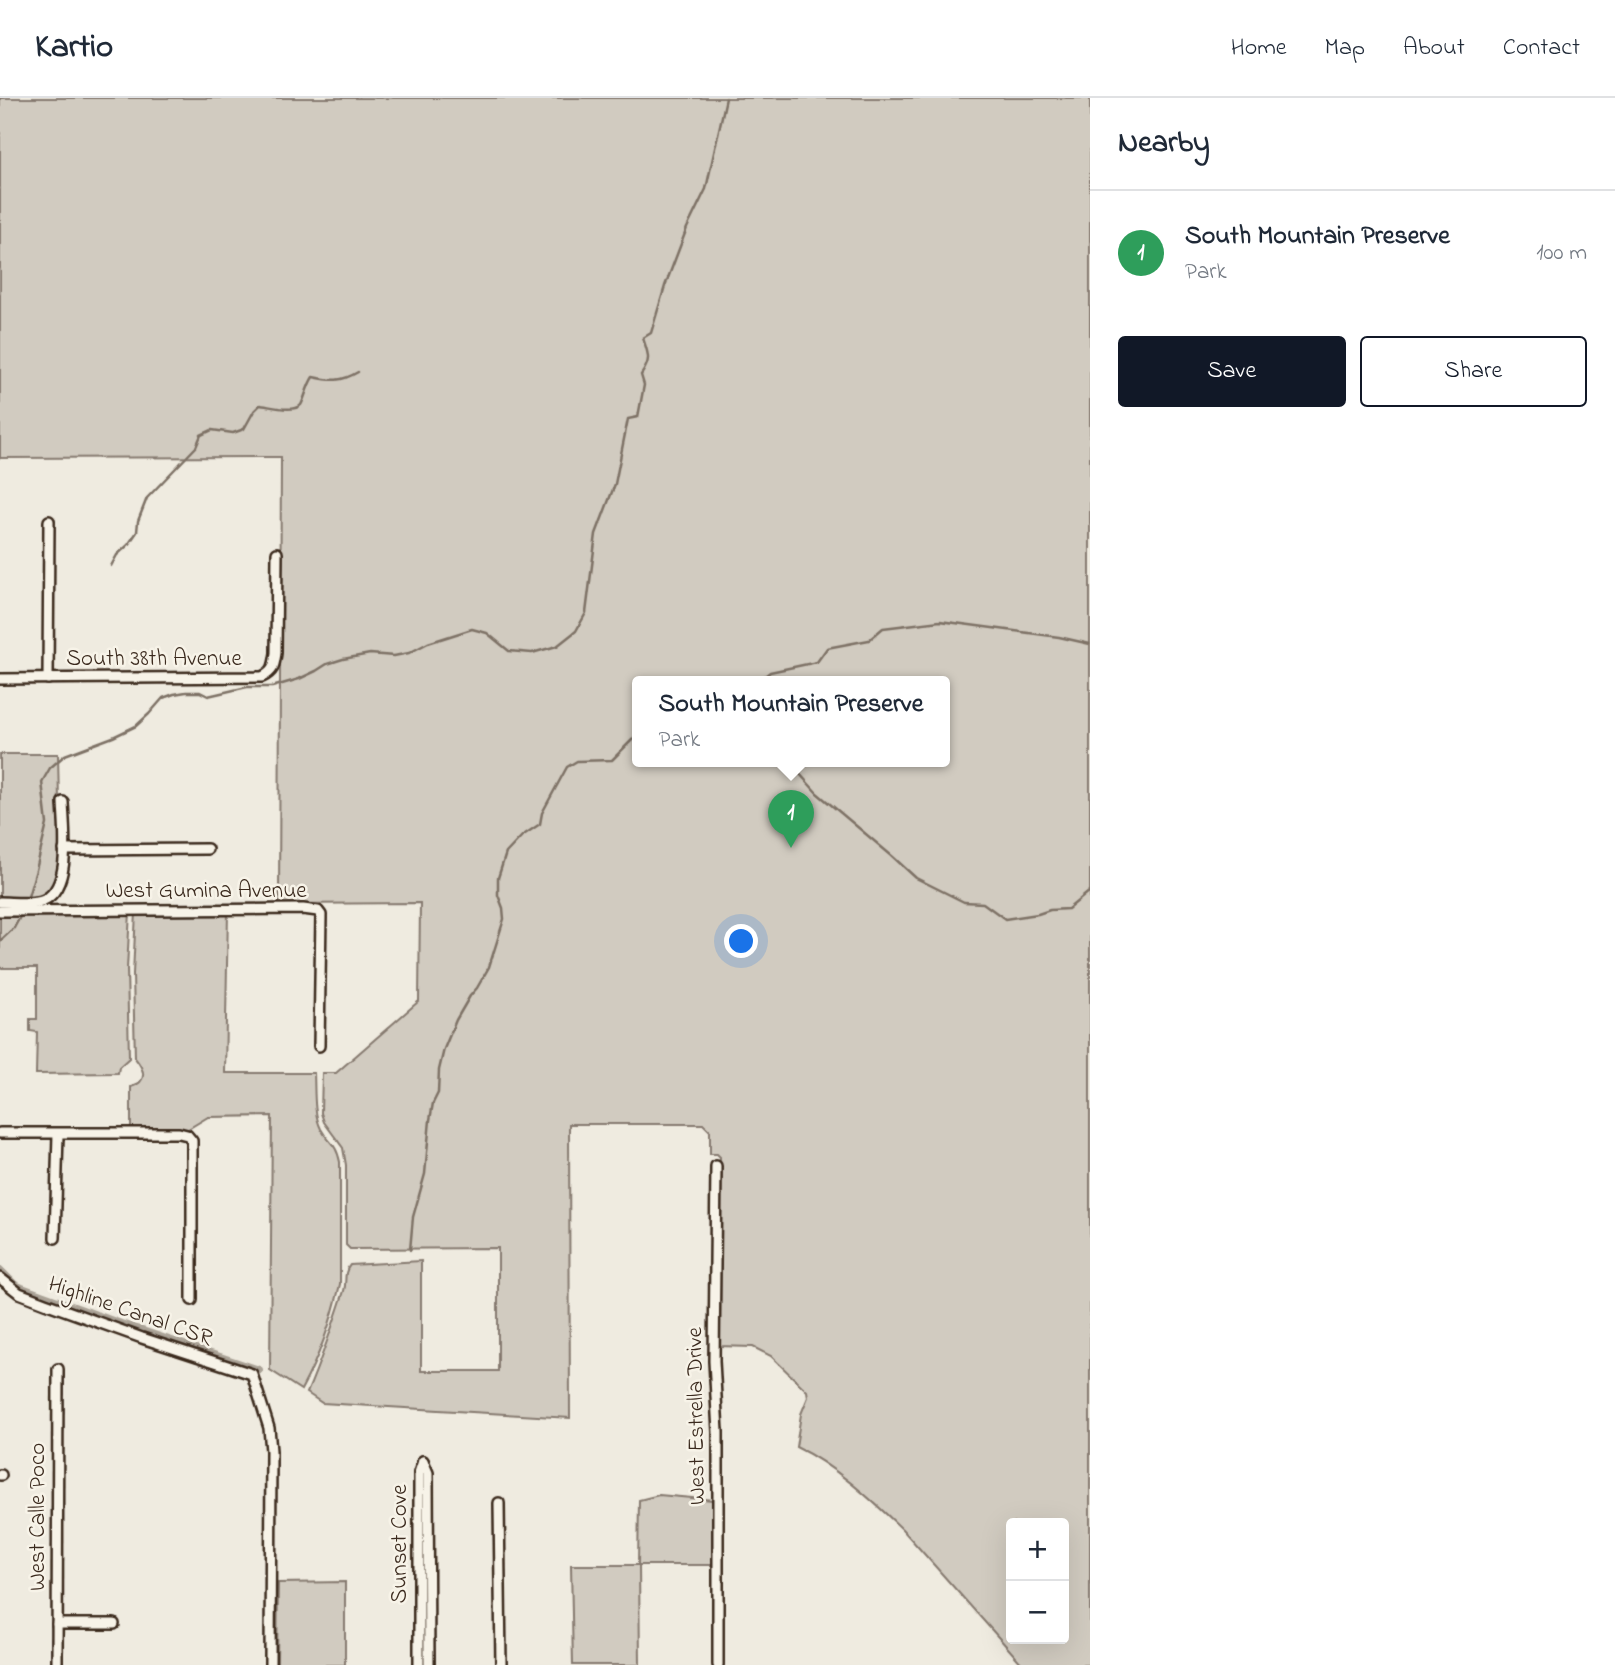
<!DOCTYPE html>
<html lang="en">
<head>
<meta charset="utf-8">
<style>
  body { margin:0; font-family:"Indie Flower",sans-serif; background:#f6f6f7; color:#1f2937 }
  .controls { position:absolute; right:21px; bottom:21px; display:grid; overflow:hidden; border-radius:7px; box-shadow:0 7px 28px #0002 }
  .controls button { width:63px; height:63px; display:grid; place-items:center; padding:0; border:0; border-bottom:2px solid #e0e1e3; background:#fff; color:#1f2937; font:35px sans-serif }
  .you { position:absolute; left:742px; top:844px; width:24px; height:24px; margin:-18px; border:5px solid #fff; border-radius:50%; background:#1a73e8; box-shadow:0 0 0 10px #1a73e833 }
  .badge { display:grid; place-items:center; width:46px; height:46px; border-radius:50%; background:#111827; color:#fff; font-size:23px; font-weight:700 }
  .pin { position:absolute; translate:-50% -58px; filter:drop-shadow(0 2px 4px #0008) }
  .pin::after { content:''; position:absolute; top:37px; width:24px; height:21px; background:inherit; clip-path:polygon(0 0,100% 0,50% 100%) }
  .popup { position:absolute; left:632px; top:578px; width:318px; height:91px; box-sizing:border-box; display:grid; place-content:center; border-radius:7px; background:#fff; filter:drop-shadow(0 2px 5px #0005); font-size:23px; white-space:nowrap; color:#747a83 }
  .popup b { font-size:26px; color:#1f2937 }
  .popup::after { content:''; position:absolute; left:50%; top:100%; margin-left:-14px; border:14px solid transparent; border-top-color:#fff }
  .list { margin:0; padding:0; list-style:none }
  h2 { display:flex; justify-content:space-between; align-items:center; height:91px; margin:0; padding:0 28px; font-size:30px }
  h2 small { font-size:23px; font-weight:400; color:#747a83 }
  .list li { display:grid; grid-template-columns:46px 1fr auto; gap:21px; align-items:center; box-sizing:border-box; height:126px; padding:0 28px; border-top:2px solid #e0e1e3 }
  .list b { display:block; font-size:26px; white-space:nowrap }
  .list p { margin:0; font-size:23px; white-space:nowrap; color:#747a83 }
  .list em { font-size:23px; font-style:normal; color:#747a83 }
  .actions { display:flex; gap:14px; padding:21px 28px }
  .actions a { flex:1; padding:16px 0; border:2px solid #111827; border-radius:7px; text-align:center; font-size:24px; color:#111827 }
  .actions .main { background:#111827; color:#fff }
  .map { position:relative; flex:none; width:1090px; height:1567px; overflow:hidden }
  header { display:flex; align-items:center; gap:42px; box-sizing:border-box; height:98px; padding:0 35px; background:#fff; border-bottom:2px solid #e0e1e3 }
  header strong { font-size:33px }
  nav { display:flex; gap:38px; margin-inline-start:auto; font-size:24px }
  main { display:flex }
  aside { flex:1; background:#fff }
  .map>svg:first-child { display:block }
</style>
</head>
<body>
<header>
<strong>Kartio</strong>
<nav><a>Home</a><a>Map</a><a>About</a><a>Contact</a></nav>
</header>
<main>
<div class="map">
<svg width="1090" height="1567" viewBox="0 0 1090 1567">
  <rect width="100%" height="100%" fill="#efebe0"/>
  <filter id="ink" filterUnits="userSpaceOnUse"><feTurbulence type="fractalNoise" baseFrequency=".0143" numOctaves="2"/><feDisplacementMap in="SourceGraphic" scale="14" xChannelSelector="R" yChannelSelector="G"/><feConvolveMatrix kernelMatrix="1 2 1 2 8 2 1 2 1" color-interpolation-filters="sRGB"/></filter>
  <g filter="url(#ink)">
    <g fill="#d1cbc0" stroke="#867a6f" stroke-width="2" fill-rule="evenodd">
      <path d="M0,0h1090v1567h-67l-121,-136c-30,-29 -68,-64 -106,-82l5,-33 7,-17 -1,-6 -36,-35 -18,-9 -35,-1 2,-189 -3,-3h-7v-23l-7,-7h-134l1,294 -248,-15 -15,-10c14,-33 26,-68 37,-102 3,-10 -1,-18 6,-26l71,-4v110h77v-123l-148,1 -4,-4v-80l-3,-17 -19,-26 -3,-9 1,-40h14l83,-72 1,-98 -141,1 2,-447 -281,1zM637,584h308v80h-308zM1011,1425h53v116h-53z"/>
      <path d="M0,656h58l2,96 -2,27 -7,12 -11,9h-40z"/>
      <path d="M130,813l-3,58 2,89 -10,9 -1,6 -82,1 1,-42 -7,-1v-12h7v-51h-37v-55z"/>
      <path d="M228,813l-3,162h89c1,17 -1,40 7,56 8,15 15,13 19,33v122c-8,36 -21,73 -39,106l-31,-20 2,-254 -64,1 -20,12h-57v-42c18,-6 13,-18 4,-29l-2,-84 3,-62z"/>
      <path d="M659,1397l54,5v65h-74l1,100h-67l-2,-100h67l1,-65z"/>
      <path d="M345,1484v83h-68l1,-82z"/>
    </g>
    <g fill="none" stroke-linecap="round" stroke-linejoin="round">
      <g stroke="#7e7266" stroke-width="2.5">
        <path d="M111,468l6,-11 11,-10 9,-13 1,-11 9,-23 49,-51 5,-12 11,-5 21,3 11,-4 10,-18 6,-6c10,1 34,8 41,0 4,-7 6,-19 12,-28 19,4 28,5 45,-5"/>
        <path d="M757,584l13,-10 47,-10 10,-14 42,-8 14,-12 57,-7 119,16 31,7"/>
        <path d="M789,664l28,31 75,63 24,22 48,24 19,1 22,16 33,-5 12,-4 18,-1 22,-18"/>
        <path d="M27,802l9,-30 11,-46 -5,-42 8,-14 15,-13 48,-18 23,-11 13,-12 14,-16 11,-4 12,-2h14l8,4 39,-9h25l27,-8 17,-8 11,-7 16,-5 27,-5 24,2 15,-3 19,-10 44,-14 15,4 22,18 23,2 25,-7 19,-15 10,-18 10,-79 19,-50 13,-65 10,-2 6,-32 -3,-10c11,-16 7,-21 2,-37l8,-5 14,-47 22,-58 19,-39 20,-91"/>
        <path d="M0,843l14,-13 8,-15"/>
        <path d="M410,1152l3,-33 12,-43 5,-54 3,-17 5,-10 1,-23 5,-21 12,-29 14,-24 7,-8 12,-21 15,-48 -1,-11 -5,-13v-17l8,-25 16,-17 18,-12 2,-11 25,-46 10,-6 35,-1 25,-25"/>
      </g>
      <path stroke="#aaa296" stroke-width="8" d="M0,1172l15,15 7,3 99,36 138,46"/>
      <defs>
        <g id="minor">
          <path d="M0,581l262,-2c12,-6 12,-11 14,-24l1,-100"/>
          <path d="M48,581l1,-158"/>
          <path d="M64,752l143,-1"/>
          <path d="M0,804c12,0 34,3 44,-2 28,-13 20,-72 19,-98"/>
          <path d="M0,813l303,-2 15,2 3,4 -2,131"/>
          <path d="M0,1035h179l8,2 5,6v159"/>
          <path d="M716,1068l-2,195 4,71v233"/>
          <path d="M55,1140l3,-104"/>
          <path d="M0,1180l19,15 26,10 97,35 110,36 17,54 2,23 -1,214"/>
          <path d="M423,1363l5,12 1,192"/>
          <path d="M0,1377h1"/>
          <path d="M499,1405l2,162"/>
          <path d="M57,1526h57"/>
          <path d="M57,1567l1,-296"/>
          <path d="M419,1567v-192l4,-12"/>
        </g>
      </defs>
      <use href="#minor" stroke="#3b2a1e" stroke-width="14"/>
      <use href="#minor" stroke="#f7f3e8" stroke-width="9"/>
    </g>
  </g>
  <g text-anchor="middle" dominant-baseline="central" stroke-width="5" stroke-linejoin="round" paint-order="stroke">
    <g font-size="23" fill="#3b2a1e" stroke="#f7f3e8">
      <text x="154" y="561">South 38th Avenue</text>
      <text x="206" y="793">West Gumina Avenue</text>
      <text transform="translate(130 1214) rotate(19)">Highline Canal CSR</text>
      <text transform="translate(697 1318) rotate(-91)">West Estrella Drive</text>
      <text transform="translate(38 1419) rotate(-90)">West Calle Poco</text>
      <text transform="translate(400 1446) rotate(-90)">Sunset Cove</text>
    </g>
  </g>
</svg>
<div class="controls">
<button>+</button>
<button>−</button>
</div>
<div class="you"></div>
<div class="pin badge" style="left:791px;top:750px;background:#2e9e5b">1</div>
<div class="popup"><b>South Mountain Preserve</b>Park</div>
</div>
<aside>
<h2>Nearby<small></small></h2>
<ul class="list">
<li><span class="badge" style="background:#2e9e5b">1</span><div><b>South Mountain Preserve</b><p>Park</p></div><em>100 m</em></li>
</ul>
<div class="actions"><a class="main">Save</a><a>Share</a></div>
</aside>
</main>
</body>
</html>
